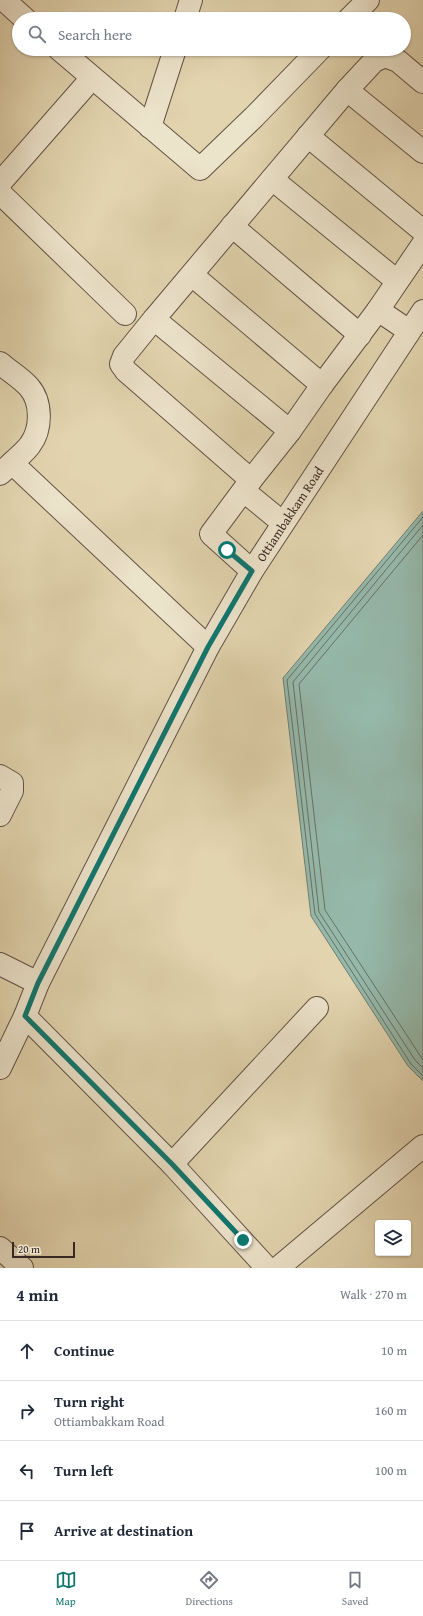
<!DOCTYPE html>
<html lang="en">
<head>
<meta charset="utf-8">
<style>
  body { margin:0; font-family:"Gentium Book Plus",serif; background:#f2f2f3; color:#1f2937 }
  .controls { position:absolute; right:12px; bottom:12px; display:grid; overflow:hidden; border-radius:4px; box-shadow:0 1px 3px #0004 }
  .controls button { width:36px; height:36px; display:grid; place-items:center; padding:0; border:0; border-bottom:1px solid #e0e1e3; background:#fff; color:#1f2937; font:20px sans-serif }
  .scale { position:absolute; left:12px; bottom:10px; width:63px; box-sizing:border-box; padding-left:4px; border:2px solid #382822; border-top:0; font-size:11px; line-height:14px; white-space:nowrap; color:#382822; -webkit-text-stroke:3px #ece3cb; paint-order:stroke }
  .stop { position:absolute; width:12px; height:12px; margin:-9px; border:3px solid #0f766e; border-radius:50%; background:#fff }
  .stop.end { background:#0f766e; border-color:#fff; box-shadow:0 1px 4px #0008 }
  .list { margin:0; padding:0; list-style:none }
  h2 { display:flex; justify-content:space-between; align-items:center; height:52px; margin:0; padding:0 16px; font-size:17px }
  h2 small { font-size:13px; font-weight:400; color:#747a83 }
  .list li { display:grid; grid-template-columns:26px 1fr auto; gap:12px; align-items:center; box-sizing:border-box; height:60px; padding:0 16px; border-top:1px solid #e0e1e3 }
  .list b { display:block; font-size:15px; white-space:nowrap }
  .list p { margin:0; font-size:13px; white-space:nowrap; color:#747a83 }
  .list em { font-size:13px; font-style:normal; color:#747a83 }
  .icon { flex:none; width:22px; height:22px; fill:none; stroke:currentColor; stroke-width:2; stroke-linecap:round; stroke-linejoin:round }
  .map { position:relative; flex:none; width:423px; height:1268px; overflow:hidden }
  .search { position:absolute; background:#fff; box-shadow:0 1px 3px #0004; left:12px; right:12px; top:12px; height:44px; display:flex; align-items:center; gap:10px; box-sizing:border-box; padding:0 14px; border-radius:22px; color:#747a83; font-size:15px }
  .sheet { height:292px; background:#fff }
  nav { display:flex; justify-content:space-around; align-items:center; box-sizing:border-box; height:56px; border-top:1px solid #e0e1e3; background:#fff; font-size:11px; color:#747a83 }
  nav a { display:grid; justify-items:center; gap:2px }
  nav .on { color:#0f766e }
  .map>svg:first-child { display:block }
</style>
</head>
<body>
<div class="map">
<svg width="423" height="1268" viewBox="0 0 423 1268">
  <rect width="100%" height="100%" fill="#e2d4af"/>
  <filter id="stains"><feTurbulence type="fractalNoise" baseFrequency=".005" numOctaves="4"/><feColorMatrix values="0 0 0 0 .2 0 0 0 0 .09 0 0 0 0 .02 0 0 0 .5 -.17"/></filter>
  <radialGradient id="worn" r=".72"><stop offset=".6" stop-color="#630" stop-opacity="0"/><stop offset="1" stop-color="#630" stop-opacity=".3"/></radialGradient>
  <path fill="#95b8aa" stroke="#707e74" d="M423,511v570l-15,-15 -97,-150 -28,-238z"/>
  <g fill="none" stroke-linecap="round" stroke-linejoin="round">
    <g stroke="#667066" stroke-width="1">
      <path d="M423,517l-136,163 28,234 96,150 12,12"/>
      <path d="M423,525l-130,157 26,230 96,148 8,8"/>
      <path d="M423,535l-124,149 26,226 98,150"/>
    </g>
    <defs>
      <g id="minor">
        <path d="M4,0l21,19"/>
        <path d="M185,19l6,-19"/>
        <path d="M349,19l19,-19"/>
        <path d="M59,49l141,120 54,-52 66,-68"/>
        <path d="M347,90l76,62"/>
        <path d="M150,127l25,-78"/>
        <path d="M308,136l115,95"/>
        <path d="M272,179l125,102"/>
        <path d="M0,183l92,-105"/>
        <path d="M0,193l125,121"/>
        <path d="M232,226l128,109"/>
        <path d="M192,275l130,110 56,-75 45,-66"/>
        <path d="M378,310l31,21"/>
        <path d="M154,319l193,-229 27,-29 11,-5 13,5 25,21"/>
        <path d="M0,363c9,8 21,15 29,24 13,15 13,42 1,58 -5,7 -12,12 -18,18"/>
        <path d="M0,474l12,-11 196,184"/>
        <path d="M251,480l-125,-109 -5,-7 3,-8 30,-37 136,112 32,-46"/>
        <path d="M244,491l39,32"/>
        <path d="M252,571l-41,-37 40,-54 39,-49"/>
        <path d="M0,776l12,7v8l-12,24"/>
        <path d="M0,964l38,19"/>
        <path d="M25,1016l147,148 95,104"/>
        <path id="s1" d="M0,1068l25,-52 13,-33 170,-336 44,-76 171,-260"/>
        <path d="M172,1164l145,-156"/>
        <path d="M0,1248l22,20"/>
        <path d="M278,1268l145,-122"/>
      </g>
    </defs>
    <use href="#minor" stroke="#625345" stroke-width="24"/>
    <use href="#minor" stroke="#ece3cb" stroke-width="22"/>
  </g>
  <g fill="none" stroke-linecap="round" stroke-linejoin="round">
    <path stroke="#0f766e" stroke-width="5" d="M227,550l25,21 -44,76 -170,336 -13,33 147,148 71,76"/>
  </g>
  <g text-anchor="middle" dominant-baseline="central" stroke-width="3" stroke-linejoin="round" paint-order="stroke">
    <g font-size="13" fill="#382822" stroke="#ece3cb">
      <text stroke="none"><textPath href="#s1" startOffset="626">Ottiambakkam Road</textPath></text>
    </g>
  </g>
  <rect width="100%" height="100%" filter="url(#stains)"/>
  <rect width="100%" height="100%" fill="url(#worn)"/>
</svg>
<div class="controls">
<button><svg class="icon" aria-label="layers" viewBox="0 0 24 24"><path d="M12 4l9 5-9 5-9-5zM3 14l9 5 9-5"/></svg></button>
</div>
<div class="scale">20 m</div>
<div class="stop" style="left:227px;top:550px"></div>
<div class="stop end" style="left:243px;top:1240px"></div>
<div class="search"><svg class="icon" aria-label="search" viewBox="0 0 24 24"><circle cx="10" cy="10" r="6"/><path d="M15 15l6 6"/></svg>Search here</div>
</div>
<section class="sheet">
<h2>4 min<small>Walk · 270 m</small></h2>
<ul class="list">
<li><svg class="icon" aria-label="ahead" viewBox="0 0 24 24"><path d="M12 20V5M6 11l6-6 6 6"/></svg><div><b>Continue</b></div><em>10 m</em></li>
<li><svg class="icon" aria-label="right" viewBox="0 0 24 24"><path d="M7 20v-9h11M14 6l5 5-5 5"/></svg><div><b>Turn right</b><p>Ottiambakkam Road</p></div><em>160 m</em></li>
<li><svg class="icon" aria-label="left" viewBox="0 0 24 24"><path d="M17 20v-9H6M10 6l-5 5 5 5"/></svg><div><b>Turn left</b></div><em>100 m</em></li>
<li><svg class="icon" aria-label="arrive" viewBox="0 0 24 24"><path d="M6 21V4h12l-3 4 3 4H6"/></svg><div><b>Arrive at destination</b></div></li>
</ul>
</section>
<nav>
<a class="on"><svg class="icon" aria-label="map" viewBox="0 0 24 24"><path d="M3 6l6-2 6 2 6-2v14l-6 2-6-2-6 2zM9 4v14M15 6v14"/></svg>Map</a>
<a><svg class="icon" aria-label="directions" viewBox="0 0 24 24"><path d="M12 3l9 9-9 9-9-9zM9 14v-3h6M13 9l2 2-2 2"/></svg>Directions</a>
<a><svg class="icon" aria-label="saved" viewBox="0 0 24 24"><path d="M7 4h10v16l-5-4-5 4z"/></svg>Saved</a>
</nav>
</body>
</html>
